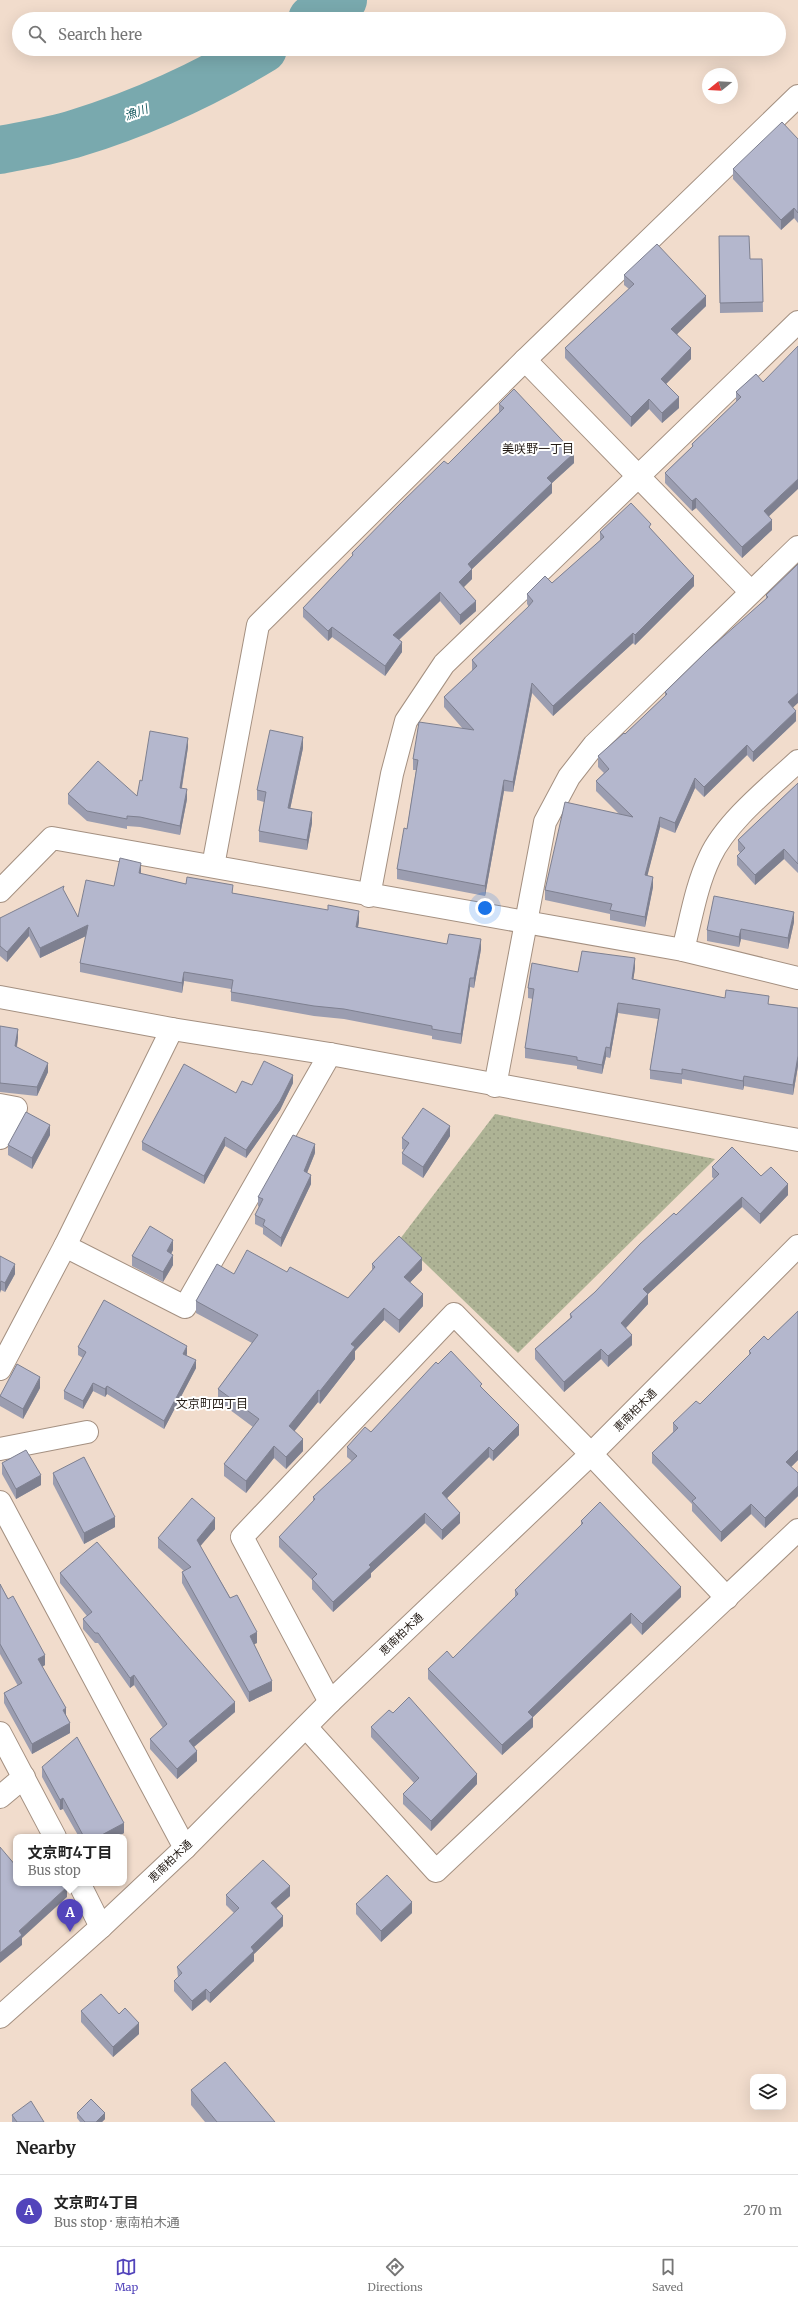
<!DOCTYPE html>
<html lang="en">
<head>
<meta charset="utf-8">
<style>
  body { margin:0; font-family:Merriweather,"Noto Sans JP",serif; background:#f2f2f2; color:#222 }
  .controls { position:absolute; right:12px; bottom:12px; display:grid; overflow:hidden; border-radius:8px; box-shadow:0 4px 16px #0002 }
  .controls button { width:36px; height:36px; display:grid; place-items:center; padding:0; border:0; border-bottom:1px solid #e0e0e0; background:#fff; color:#222; font:20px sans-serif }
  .compass { position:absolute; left:702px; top:68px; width:36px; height:36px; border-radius:50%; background:#fff; box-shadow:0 4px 16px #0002; rotate:252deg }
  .you { position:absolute; left:485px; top:908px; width:14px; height:14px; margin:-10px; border:3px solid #fff; border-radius:50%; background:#1a73e8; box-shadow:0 0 0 6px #1a73e833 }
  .badge { display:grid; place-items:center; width:26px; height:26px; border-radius:50%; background:#5244bb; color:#fff; font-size:13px; font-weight:700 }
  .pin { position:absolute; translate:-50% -33px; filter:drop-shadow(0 1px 2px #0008) }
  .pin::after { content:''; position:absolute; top:21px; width:14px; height:12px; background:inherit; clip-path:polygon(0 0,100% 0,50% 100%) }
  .popup { position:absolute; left:13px; top:1834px; width:114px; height:52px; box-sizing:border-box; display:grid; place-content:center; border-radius:8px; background:#fff; filter:drop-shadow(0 1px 3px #0005); font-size:13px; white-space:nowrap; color:#767676 }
  .popup b { font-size:15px; color:#222 }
  .popup::after { content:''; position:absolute; left:50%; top:100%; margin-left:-8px; border:8px solid transparent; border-top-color:#fff }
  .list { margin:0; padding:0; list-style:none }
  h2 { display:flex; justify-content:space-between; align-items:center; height:52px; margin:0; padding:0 16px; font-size:17px }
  h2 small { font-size:13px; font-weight:400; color:#767676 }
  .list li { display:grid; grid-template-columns:26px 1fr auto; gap:12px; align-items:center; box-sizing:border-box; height:72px; padding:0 16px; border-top:1px solid #e0e0e0 }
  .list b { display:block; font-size:15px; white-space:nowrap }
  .list p { margin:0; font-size:13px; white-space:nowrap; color:#767676 }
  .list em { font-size:13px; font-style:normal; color:#767676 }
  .icon { flex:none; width:22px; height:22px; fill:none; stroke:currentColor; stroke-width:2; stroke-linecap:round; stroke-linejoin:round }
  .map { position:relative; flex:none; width:798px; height:2122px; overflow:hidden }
  .search { position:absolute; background:#fff; box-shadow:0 4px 16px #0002; left:12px; right:12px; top:12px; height:44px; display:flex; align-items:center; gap:10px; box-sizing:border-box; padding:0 14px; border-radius:22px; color:#767676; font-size:15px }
  .sheet { height:124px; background:#fff }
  nav { display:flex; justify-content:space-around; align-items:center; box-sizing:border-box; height:56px; border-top:1px solid #e0e0e0; background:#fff; font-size:11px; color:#767676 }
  nav a { display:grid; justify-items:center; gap:2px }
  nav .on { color:#5244bb }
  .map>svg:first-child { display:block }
</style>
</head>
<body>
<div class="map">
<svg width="798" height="2122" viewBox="0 0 798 2122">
  <defs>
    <pattern id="green-dots" width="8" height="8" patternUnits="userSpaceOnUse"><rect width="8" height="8" fill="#aeb395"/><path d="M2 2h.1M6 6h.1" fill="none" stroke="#959980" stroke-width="1.8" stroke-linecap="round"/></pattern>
  </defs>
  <rect width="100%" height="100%" fill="#f1dccc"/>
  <path fill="url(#green-dots)" d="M495,1114l220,45 -197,194 -118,-114z"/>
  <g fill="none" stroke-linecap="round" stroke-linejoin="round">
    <g stroke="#79a9ae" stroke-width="48">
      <path d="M312,19l31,-19"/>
      <path d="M0,150c25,-5 52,-9 77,-17 65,-20 128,-49 186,-84"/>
    </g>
    <defs>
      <g id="street">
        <path d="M525,360l226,232"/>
        <path d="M213,866l45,-241 267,-265 273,-264"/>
        <path d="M0,891l52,-53 631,112 115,28"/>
        <path d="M369,896l23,-122 14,-53 38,-57 354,-342"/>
        <path d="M683,950c8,-31 13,-64 27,-93 16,-35 60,-70 88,-96"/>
        <path d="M0,997l172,32 158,25 468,86"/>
        <path d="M495,1086l50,-264 24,-45 25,-32 204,-198"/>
        <path d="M0,1105l16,3 -16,30"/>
        <path d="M65,1246l120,61 145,-253"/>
        <path d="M0,1369l65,-123 107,-217"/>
        <path d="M0,1449l87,-17"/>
        <path d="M0,1502l185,346"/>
        <path d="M330,1702l-88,-165 212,-223 137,140 136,144"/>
        <path d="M306,1727l130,144 362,-341"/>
        <path d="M0,1733l55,104"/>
        <path d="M0,1797l24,-20"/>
        <path d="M79,1883l22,44"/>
      </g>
      <path id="secondary" d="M0,2017l101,-90 84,-79 145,-146 261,-248 207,-208"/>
    </defs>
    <use href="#street" stroke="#a49081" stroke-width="24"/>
    <use href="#secondary" stroke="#a49081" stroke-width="24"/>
    <use href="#street" stroke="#fff" stroke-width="22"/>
    <use href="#secondary" stroke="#fff" stroke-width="22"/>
  </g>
  <g fill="#9b9db0">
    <path d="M798,139v84l-4,-5 -13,12 -48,-51v-10z"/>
    <path d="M719,236l31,23h12l1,53 -43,1z"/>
    <path d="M624,275l82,31 -29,28 14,25 -25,25 13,24 -17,15 -13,-14 -18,18 -66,-69v-10l64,-59 -5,-4z"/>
    <path d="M756,374l13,143 3,13 -30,28 -46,-50 -4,3 -27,-28v-10l27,-26v-3l44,-42v-10z"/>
    <path d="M499,404l75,59 -22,20v10l-80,76v10l-9,8 13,24 -16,14 -20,-24 -41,39 3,12 -17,24 -53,-39 -4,4 -25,-24v-9l49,-52v-3l96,-89 51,-52z"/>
    <path d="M651,529l43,57 -59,59 -2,-2 -80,73 -21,-23 -19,99 -9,-1 -19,105 -88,-17v-10l10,-40 9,-59h-3v-11l50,-30 -19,-22v-10l28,-26v-11l57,-53 -2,-3v-10l25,-11 48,-42v-9z"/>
    <path d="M798,564l-5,144 3,13 -43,41 -6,-7 -43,42 -9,-9 -20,45 -15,-6 -13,49 6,11 -8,40 -35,-7v-6l-65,-14v-10l74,-76 -23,-23v-10l8,-8 -6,-6v-11l27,-22 40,-38v-4l101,-93v-4z"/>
    <path d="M188,747l-6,41 5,11 -7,36 -40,-8 -13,-1v3l-40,-8 -19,-17v-10l69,2 5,-15z"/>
    <path d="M303,748l-13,61 22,14 -5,27 -48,-8v-11l5,-29 -7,-2v-10z"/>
    <path d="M798,783v90l-14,-14 -29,26 -18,-20v-9l3,-3 -2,-3v-10z"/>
    <path d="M141,872v2l45,10 47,9 126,28 -1,7 89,16 34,5 -7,39 -4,-1 -9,57 -29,-5v-3l-88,-17 -30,-3 -83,-15v-12l-47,-8 -2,12 -102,-21v-9l6,-27 -46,22 -11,-22 -22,26 -7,-6v-38l64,-26 14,25 36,-31z"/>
    <path d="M794,922l-6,27 -47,-10 -2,8 -32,-6v-11z"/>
    <path d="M635,968l-2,12 92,18 73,10v58l-5,29 -49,-9 -1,4 -61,-11v5l-32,-5v-9l8,-51 -40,-6 -8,45 -4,-1 -4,17 -25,-5v-3l-52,-8v-10l8,-49 -5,-1v-10l50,-16z"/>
    <path d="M0,1026l18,12 -1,9 31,25 -11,24 -37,-4z"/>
    <path d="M293,1083l-13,27 -34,48 -21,-12 -21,38 -62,-34v-8l110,-57z"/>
    <path d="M50,1135l-18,34 -24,-14v-10z"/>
    <path d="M450,1136l-27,42 -21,-14v-11l2,-3 -2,-1v-11z"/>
    <path d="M315,1153l-8,20 4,11 -30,63 -18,-13v-6l-8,-4v-9l4,-8 -1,-1v-9z"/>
    <path d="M712,1167l49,9 27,19 -28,29 -18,-17 -94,87v10l-22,24 6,17 -24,22 -7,-8 -37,33 -29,-33v-10l35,-31v-4l25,-22 119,-113 -2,-2z"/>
    <path d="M173,1250l-2,4 2,11 -10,17 -31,-16v-10z"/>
    <path d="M0,1256l15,18 -10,18 -4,-2z"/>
    <path d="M372,1264l50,6 -12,12 13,24 -24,27 -15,-13 -29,31v8l-35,45 -2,-2 -24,29 9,20 -17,18 -12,-11 -28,35 -22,-17v-12l29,-37 -35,-26v-12l34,-46 -56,-30v-12l38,-27 53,-2 61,26 24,-28z"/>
    <path d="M798,1311v149l-7,7 7,6v23l-33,32 -14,-14 -30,28 -29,-31v-7l-40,-41v-10l21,-21v-9l27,-19 49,-49v-4l19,-11z"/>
    <path d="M78,1347l109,7 -1,1 10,13 -32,61 -57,-35 -2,3 -12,-6 -10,18 -19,-10v-8l19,-33 -5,-3z"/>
    <path d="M438,1364l44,24 37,47 -26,26 -4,-4 -42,41 13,25 -18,17 -17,-17 -54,50v4l-38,35 -21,-23v-9l-33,-33v-10l34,-35v-5l39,-36 -5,-4v-10l24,-15z"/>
    <path d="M40,1388l-17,31 -23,-13v-11z"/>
    <path d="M2,1463l39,22 -25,14 -14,-25z"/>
    <path d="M53,1473l62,54 -31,17 -31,-60z"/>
    <path d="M581,1521l100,76 -39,38 -11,-12 -98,94v10l-31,28 -74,-76v-10l25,-11 62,-61v-7l66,-65z"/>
    <path d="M215,1529l-15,17 57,97 -3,1 18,47 -23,11 -67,-119v-11l2,-1 -26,-23v-10z"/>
    <path d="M60,1573l175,139 -41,35 3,14 -20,18 -27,-30v-10l13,-11 -29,-43 -4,3 -32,-45h-3l-12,-14v-10l4,-3 -27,-33z"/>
    <path d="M0,1584l45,81 -3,2 24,49 4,17 -38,21 -28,-51v-10l14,-7 -18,-32z"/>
    <path d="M393,1713l84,71 -46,47 -28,-27v-10l11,-11 -43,-46v-10z"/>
    <path d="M42,1767l82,66 -7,4h-38l-16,-28 -3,1 -18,-33z"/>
    <path d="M226,1895l64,1 -14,12 7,18 -29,28v7l-44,42 -4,-4 -14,12 -18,-20v-10l4,-4 -1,-10 57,-54 -8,-8z"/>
    <path d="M356,1904l56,9 -31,29 -25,-28z"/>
    <path d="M81,2011l38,3 20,20 -26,23 -32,-35z"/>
    <path d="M191,2090l84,32h-70l-14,-17z"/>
    <path d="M77,2113l28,6 -3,3h-22l-3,-4z"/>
    <path d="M12,2115l32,7h-32z"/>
  </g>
  <g fill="#7e8090">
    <path d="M794,208v10l-13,12v-10z"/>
    <path d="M706,296v10l-35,34v-11z"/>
    <path d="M691,348v11l-30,30v-10z"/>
    <path d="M679,397v11l-17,15v-10z"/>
    <path d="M649,399v10l-18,18v-10z"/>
    <path d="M574,453v10l-22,20v10l-80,76v10l-13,13v-10l9,-18 79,-86z"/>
    <path d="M798,479v10l-34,32v-10z"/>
    <path d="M696,498v10l-4,3v-10z"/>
    <path d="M772,520v10l-30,28v-11z"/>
    <path d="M694,576v10l-59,59v-10z"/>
    <path d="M440,592v9l-47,44v-10z"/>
    <path d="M476,601v10l-16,14v-10z"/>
    <path d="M332,627v10l-4,4v-10z"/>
    <path d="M633,633v10l-80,73v-10z"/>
    <path d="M402,642v10l-17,24v-10z"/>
    <path d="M532,683v10l-19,99v-10z"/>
    <path d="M798,693v10l-10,9v-10z"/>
    <path d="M796,711v10l-43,41v-10z"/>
    <path d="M303,737v11l-15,71v-11z"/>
    <path d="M188,738v9l-8,51v-10z"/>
    <path d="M747,745v10l-43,42v-10z"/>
    <path d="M695,778v10l-20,45v-10z"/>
    <path d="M504,780v11l-19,105v-10z"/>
    <path d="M187,789v10l-7,36v-9z"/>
    <path d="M312,812v11l-5,27v-10z"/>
    <path d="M660,817v10l-15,58v-10z"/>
    <path d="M784,849v10l-29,26v-10z"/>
    <path d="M141,863v9l-2,11v-10z"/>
    <path d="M653,877v10l-8,40v-10z"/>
    <path d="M359,911v10l-3,16v-10z"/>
    <path d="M794,912v10l-6,27v-11z"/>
    <path d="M88,925v10l-48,23v-10z"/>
    <path d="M29,927v9l-22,26v-10z"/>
    <path d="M741,929v10l-2,8v-10z"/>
    <path d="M481,939v10l-7,39v-10z"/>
    <path d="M635,958v10l-3,21v-10z"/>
    <path d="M184,972v9l-2,12v-10z"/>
    <path d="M470,978v9l-9,57v-10z"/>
    <path d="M618,1003v10l-8,45v-10z"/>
    <path d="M18,1029v9l-3,17v-9z"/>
    <path d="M606,1047v10l-4,17v-9z"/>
    <path d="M798,1056v10l-5,29v-10z"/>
    <path d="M48,1063v9l-11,24v-9z"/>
    <path d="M293,1075v8l-13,27 -34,48v-8z"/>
    <path d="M744,1076v10l-1,4v-9z"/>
    <path d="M50,1125v10l-18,34v-11z"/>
    <path d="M450,1126v10l-27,42v-11z"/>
    <path d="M225,1137v9l-21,38v-8z"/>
    <path d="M315,1144v9l-11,27v-9z"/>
    <path d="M311,1175v9l-30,63v-9z"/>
    <path d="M788,1184v11l-28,29v-10z"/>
    <path d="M742,1197v10l-94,87v10l-27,29v-10l22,-34z"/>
    <path d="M173,1240v10l-6,11v-10z"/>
    <path d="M173,1255v10l-10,17v-10z"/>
    <path d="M422,1258v12l-18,19v-12z"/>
    <path d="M15,1264v10l-10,18v-9z"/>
    <path d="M1,1281v9l-1,3v-9z"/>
    <path d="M423,1294v12l-24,27v-13z"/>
    <path d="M384,1308v12l-29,31v8l-35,45v-13l31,-47z"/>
    <path d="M632,1335v10l-24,22v-11z"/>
    <path d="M187,1346v8l-4,8v-8z"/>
    <path d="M601,1349v10l-37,33v-10z"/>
    <path d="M196,1360v8l-32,61v-8z"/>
    <path d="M40,1377v11l-17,31v-10z"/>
    <path d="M93,1383v8l-10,18v-8z"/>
    <path d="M107,1386v8l-2,3v-8z"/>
    <path d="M318,1390v12l-29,36v-12z"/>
    <path d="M519,1425v10l-26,26v-10z"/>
    <path d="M303,1439v12l-17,18v-12z"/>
    <path d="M274,1446v12l-28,35v-12z"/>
    <path d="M489,1447v10l-47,46v-10z"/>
    <path d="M798,1450v10l-12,12v-10z"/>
    <path d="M41,1475v10l-25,14v-10z"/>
    <path d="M798,1486v10l-33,32v-10z"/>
    <path d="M751,1504v10l-30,28v-10z"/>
    <path d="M425,1513v10l-54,50v4l-38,35v-10l36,-37z"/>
    <path d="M460,1513v10l-18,17v-10z"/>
    <path d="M115,1517v10l-31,17v-11z"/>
    <path d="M215,1518v11l-18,21v-10z"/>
    <path d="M681,1587v10l-39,38v-11z"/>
    <path d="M631,1613v10l-98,94v10l-31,28v-10l26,-33z"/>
    <path d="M257,1632v11l-7,3v-10z"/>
    <path d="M45,1655v10l-7,4v-10z"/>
    <path d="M134,1675v10l-4,3v-10z"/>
    <path d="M272,1681v10l-23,11v-10z"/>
    <path d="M235,1702v10l-46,39v-10z"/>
    <path d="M66,1708v10l-3,-8z"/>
    <path d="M70,1723v10l-38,21v-10z"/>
    <path d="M197,1751v10l-20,18v-10z"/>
    <path d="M477,1774v10l-46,47v-10z"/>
    <path d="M63,1798v11l-3,1v-10z"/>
    <path d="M124,1823v10l-7,4h-19z"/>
    <path d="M290,1886v10l-19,17v-10z"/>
    <path d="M67,1887v10l-45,41v7l-22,18v-10l19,-22z"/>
    <path d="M412,1902v11l-31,29v-11z"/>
    <path d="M283,1916v10l-29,28v7l-44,42v-10l41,-46z"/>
    <path d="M206,1989v10l-14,12v-10z"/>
    <path d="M139,2023v11l-26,23v-10z"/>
    <path d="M105,2113v6l-3,3h-6z"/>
  </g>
  <g fill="#b4b7cd" stroke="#7e8090">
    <path d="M782,122l16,17v74l-4,-5 -13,12 -48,-51z"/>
    <path d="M719,236h30l1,23h12l1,43 -43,1z"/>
    <path d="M657,244l49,52 -35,33 20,19 -30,31 18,18 -17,16 -13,-14 -18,18 -66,-69 69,-64 -10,-9z"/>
    <path d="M798,346v133l-34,32 8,9 -30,27 -46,-49 -4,3 -27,-28 28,-27 -1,-2 49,-47 -5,-5 20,-18 7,8z"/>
    <path d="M514,389l60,64 -27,25 5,5 -84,81 4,5 -13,13 17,19 -16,14 -20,-23 -47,43 9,7 -17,24 -53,-39 -4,4 -25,-23 50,-53 -1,-2 48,-49 44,-43 4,3 56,-56 -5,-4z"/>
    <path d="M631,503l20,21 -2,3 45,49 -59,59 -2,-2 -80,73 -21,-23 -19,99 -9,-2 -19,106 -88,-17 7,-41 3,1 11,-69 -5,-1 6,-37 55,8 -30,-33 33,-31 -5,-6 56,-53 5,-6 -6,-7 18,-18 7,7 52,-46 -4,-5z"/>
    <path d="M798,564v129l-10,9 8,9 -43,41 -6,-7 -43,42 -9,-9 -20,45 -15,-6 -15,58 8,2 -8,40 -35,-7 2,-6 -67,-14 20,-88 68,15 -37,-36 13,-12 -11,-13 26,-23 1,1 42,-40 -2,-2 42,-41 61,-54 -2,-2z"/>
    <path d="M270,730l33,7 -15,71 24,4 -5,28 -48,-9 7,-39 -9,-2z"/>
    <path d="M150,731l38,7 -8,50 7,1 -7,37 -40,-9 -13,-1v3l-40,-8 -19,-17 30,-33 39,35 3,-16 2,1z"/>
    <path d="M798,783v81l-14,-15 -29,26 -18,-19 8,-8 -7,-8z"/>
    <path d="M120,858l21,5 -2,10 47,11 1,-7 46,8 -1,8 96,17v-5l31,6 -3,16 91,17 2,-10 32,5 -7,39h-4l-9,56 -29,-5v-3l-88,-17 -30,-3 -83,-14 2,-12 -49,-8 -2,11 -102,-20 8,-38 -48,23 -11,-21 -22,25 -7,-6v-28l64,-32 -1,3 15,28 8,-37 28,6z"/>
    <path d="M714,896l80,16 -6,26 -47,-9 -2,8 -32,-7z"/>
    <path d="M582,951l53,7 -3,21 93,19 1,-8 43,6 -1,8 30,4v48l-5,29 -49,-9 -1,5 -61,-12v5l-32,-4 10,-61 -42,-6 -8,45 -4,-1 -4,18 -25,-5v-3l-52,-9 9,-59 -6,-1 4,-25 46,9z"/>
    <path d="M0,1026l18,3 -3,17 33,17 -11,24 -37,-4z"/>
    <path d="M264,1061l29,14 -13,26 -34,49 -21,-13 -21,39 -62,-34 42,-78 52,29 6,-12 10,4z"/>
    <path d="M423,1108l27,18 -27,41 -21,-14 7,-10 -7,-5z"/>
    <path d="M26,1112l24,13 -18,33 -24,-13z"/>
    <path d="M293,1135l22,9 -11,27 7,4 -30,63 -18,-13 2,-5 -10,-5 8,-16 -5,-2z"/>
    <path d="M732,1147l29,29 10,-9 17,17 -28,30 -18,-17 -99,92 5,5 -27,29 11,12 -24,21 -7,-7 -37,33 -29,-33 37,-32 -2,-3 25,-22 45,-48 34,-31 2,2 43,-41 -7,-7z"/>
    <path d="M150,1226l23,14 -6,11 6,4 -10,17 -31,-16z"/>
    <path d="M399,1236l23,22 -18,19 19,17 -24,26 -15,-12 -33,36 4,3 -35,44 -2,-1 -29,36 14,13 -17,18 -12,-11 -28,35 -22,-17 35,-45 -41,-30 40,-54 -62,-34 21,-37 17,10 13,-24 40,22 3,-5 58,31 27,-31 -3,-3z"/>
    <path d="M0,1256l15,8 -10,19 -4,-2 -1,3z"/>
    <path d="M104,1300l83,46 -4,8 13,6 -32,61 -57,-35 -2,3 -12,-6 -10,18 -19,-10 22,-39 -8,-5z"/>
    <path d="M798,1311v139l-12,12 12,11v13l-33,32 -14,-14 -30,28 -29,-31 4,-3 -44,-45 26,-25 -5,-5 23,-22 4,3 51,-51 -2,-2 15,-15 4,4z"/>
    <path d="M451,1351l31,33 -2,2 39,39 -26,26 -4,-4 -47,46 18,20 -18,17 -17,-17 -56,52 2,2 -38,35 -21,-23 5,-5 -38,-37 36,-38 -2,-2 44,-41 -10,-9 18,-20 6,5 65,-70 2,2z"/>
    <path d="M17,1364l23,13 -17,32 -23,-13z"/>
    <path d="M26,1450l15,25 -25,14 -14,-26z"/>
    <path d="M84,1457l31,60 -31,16 -31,-60z"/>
    <path d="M192,1498l23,20 -18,22 33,58 7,-3 20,37 -7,4 22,45 -23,11 -67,-120 9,-5 -33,-29z"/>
    <path d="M600,1502l81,85 -39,37 -11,-11 -103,99 5,5 -31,28 -74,-76 19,-18 6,7 65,-64 -3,-4 68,-67 -2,-2z"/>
    <path d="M97,1542l138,160 -46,39 8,10 -20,18 -27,-30 17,-15 -33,-49 -4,3 -32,-45h-3l-12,-14 9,-7 -32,-39z"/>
    <path d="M0,1584l8,15 5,-3 32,59 -7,4 28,49 -3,2 7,13 -38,21 -28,-51 18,-10 -22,-39z"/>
    <path d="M409,1697l68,77 -46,47 -28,-27 16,-16 -48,-51 18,-17 4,3z"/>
    <path d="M77,1737l47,86 -26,14h-14l-21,-39 -3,2 -18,-33z"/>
    <path d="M0,1847l16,19v17h14l2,2 2,-2h29l4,4 -48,44 3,4 -22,18z"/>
    <path d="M263,1860l27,26 -19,17 12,13 -32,31 3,4 -44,42 -4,-4 -14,12 -18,-20 8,-8 -5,-6 62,-59 -13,-13z"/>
    <path d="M387,1875l25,27 -31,29 -25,-27z"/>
    <path d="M101,1994l18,20 6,-6 14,15 -26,24 -32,-36z"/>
    <path d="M225,2062l50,60h-58l-26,-32z"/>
    <path d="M91,2099l14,14 -9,9h-11l-8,-9z"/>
    <path d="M31,2101l13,21h-27l-5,-7z"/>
  </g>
  <g text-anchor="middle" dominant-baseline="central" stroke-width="4" stroke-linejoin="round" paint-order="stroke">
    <g font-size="11" fill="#221a14" stroke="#fff">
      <text transform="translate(635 1410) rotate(-45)">恵南柏木通</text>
      <text transform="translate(401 1634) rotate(-44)">恵南柏木通</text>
      <text transform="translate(170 1861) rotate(-44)">恵南柏木通</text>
    </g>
    <g font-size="12" font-style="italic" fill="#195c62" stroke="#fff">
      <text transform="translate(136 112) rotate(-20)">漁川</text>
    </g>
    <g font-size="12" fill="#221a14" stroke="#fff">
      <text x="538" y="448">美咲野一丁目</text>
      <text x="212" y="1403">文京町四丁目</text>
    </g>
  </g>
</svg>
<div class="controls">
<button><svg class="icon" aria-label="layers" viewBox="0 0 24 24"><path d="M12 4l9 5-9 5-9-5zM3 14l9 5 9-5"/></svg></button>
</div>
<svg class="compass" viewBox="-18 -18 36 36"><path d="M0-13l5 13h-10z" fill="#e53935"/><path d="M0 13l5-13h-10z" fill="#767676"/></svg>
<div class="you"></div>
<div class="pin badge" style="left:70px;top:1932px">A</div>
<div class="popup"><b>文京町4丁目</b>Bus stop</div>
<div class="search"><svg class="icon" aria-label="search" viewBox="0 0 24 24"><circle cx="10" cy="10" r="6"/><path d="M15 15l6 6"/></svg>Search here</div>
</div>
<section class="sheet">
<h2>Nearby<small></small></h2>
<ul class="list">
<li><span class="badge">A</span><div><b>文京町4丁目</b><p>Bus stop · 恵南柏木通</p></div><em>270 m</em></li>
</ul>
</section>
<nav>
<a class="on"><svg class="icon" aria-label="map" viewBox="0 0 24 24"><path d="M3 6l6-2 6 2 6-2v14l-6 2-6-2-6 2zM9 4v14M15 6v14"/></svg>Map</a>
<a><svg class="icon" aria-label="directions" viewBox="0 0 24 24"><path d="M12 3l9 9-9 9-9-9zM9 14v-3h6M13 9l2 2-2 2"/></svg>Directions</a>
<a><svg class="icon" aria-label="saved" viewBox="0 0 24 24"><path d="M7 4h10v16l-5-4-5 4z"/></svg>Saved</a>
</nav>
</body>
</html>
